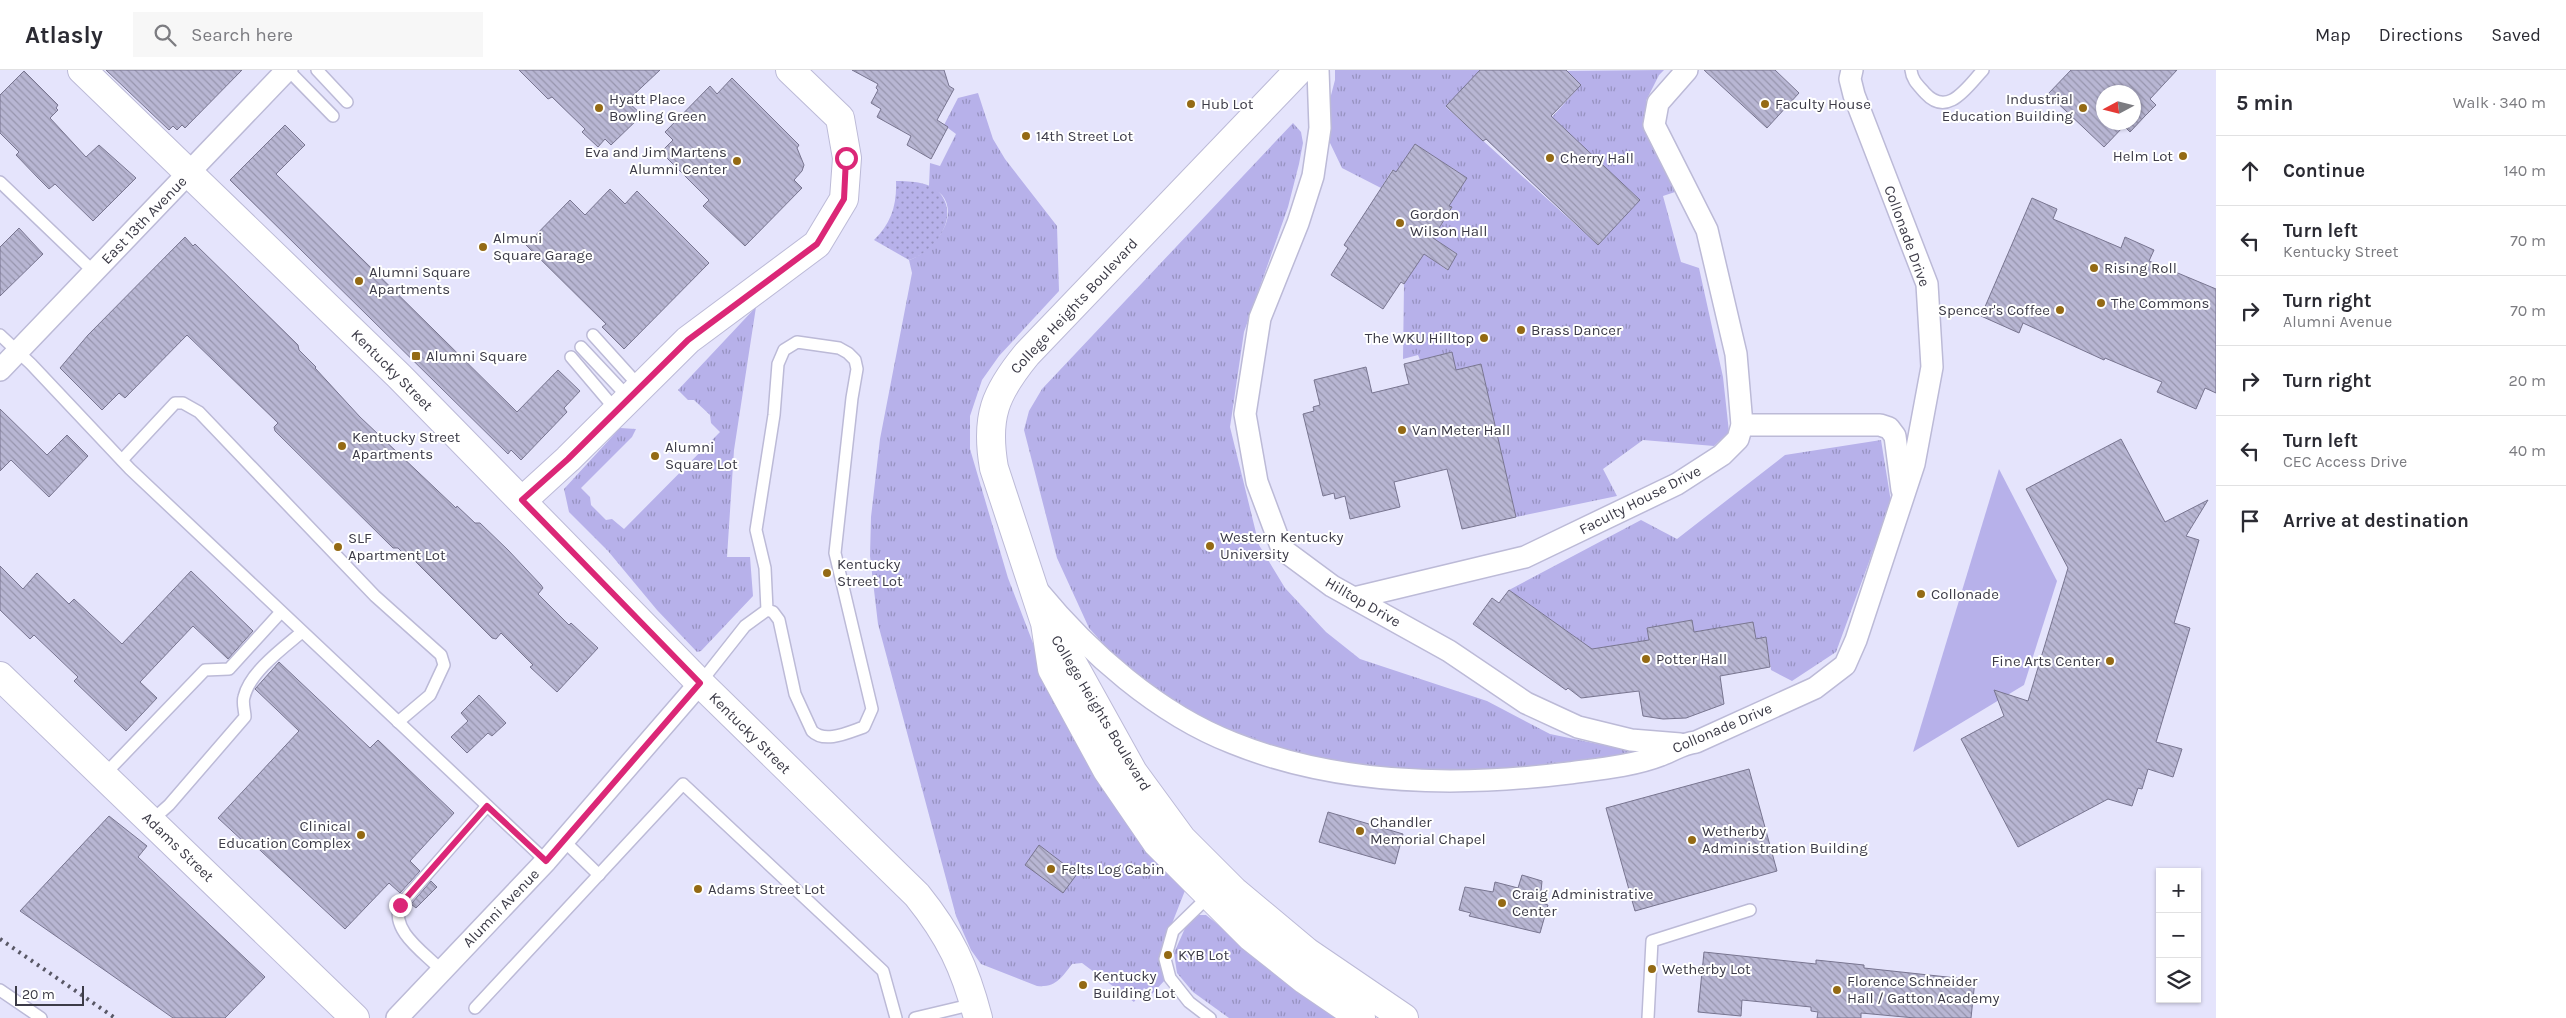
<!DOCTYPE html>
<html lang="en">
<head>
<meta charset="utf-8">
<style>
  body { margin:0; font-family:Karla,sans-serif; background:#f7f7f7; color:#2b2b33 }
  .controls { position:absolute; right:15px; bottom:15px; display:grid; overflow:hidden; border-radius:0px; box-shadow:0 1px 4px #0004 }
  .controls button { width:45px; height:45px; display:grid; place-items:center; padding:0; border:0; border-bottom:1px solid #e1e1e2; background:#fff; color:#2b2b33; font:25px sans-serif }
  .compass { position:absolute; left:2096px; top:15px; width:45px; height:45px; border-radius:50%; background:#fff; box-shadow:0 1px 4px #0004; rotate:263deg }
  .scale { position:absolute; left:15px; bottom:12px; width:69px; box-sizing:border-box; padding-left:5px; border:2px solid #3c3b47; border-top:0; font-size:14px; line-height:18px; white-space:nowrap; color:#3c3b47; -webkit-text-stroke:4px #fff; paint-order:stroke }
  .stop { position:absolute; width:15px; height:15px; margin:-11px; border:4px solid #db2777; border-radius:50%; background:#fff }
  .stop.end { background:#db2777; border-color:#fff; box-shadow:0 1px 5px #0008 }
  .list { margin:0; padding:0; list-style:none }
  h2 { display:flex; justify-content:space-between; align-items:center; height:65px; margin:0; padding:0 20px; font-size:21px }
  h2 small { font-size:16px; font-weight:400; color:#7c7c81 }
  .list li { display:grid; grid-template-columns:32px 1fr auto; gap:15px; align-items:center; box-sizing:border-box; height:70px; padding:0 20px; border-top:1px solid #e1e1e2 }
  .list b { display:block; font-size:19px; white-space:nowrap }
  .list p { margin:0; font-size:16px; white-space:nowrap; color:#7c7c81 }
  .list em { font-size:16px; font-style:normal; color:#7c7c81 }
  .icon { flex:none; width:28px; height:28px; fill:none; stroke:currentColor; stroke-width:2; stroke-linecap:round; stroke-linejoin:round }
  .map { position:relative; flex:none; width:2216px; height:948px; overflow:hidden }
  header { display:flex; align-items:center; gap:30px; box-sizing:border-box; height:70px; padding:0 25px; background:#fff; border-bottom:1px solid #e1e1e2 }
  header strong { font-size:24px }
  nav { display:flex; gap:28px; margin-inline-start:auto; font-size:18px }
  .search { width:350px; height:45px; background:#f7f7f7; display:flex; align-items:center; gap:12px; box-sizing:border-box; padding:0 18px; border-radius:0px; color:#7c7c81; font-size:19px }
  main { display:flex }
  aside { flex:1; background:#fff }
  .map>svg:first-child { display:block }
</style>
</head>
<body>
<header>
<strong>Atlasly</strong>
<div class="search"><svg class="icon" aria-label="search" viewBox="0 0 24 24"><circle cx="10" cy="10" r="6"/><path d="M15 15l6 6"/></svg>Search here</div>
<nav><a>Map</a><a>Directions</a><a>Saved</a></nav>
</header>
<main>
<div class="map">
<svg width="2216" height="948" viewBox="0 0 2216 948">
  <defs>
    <pattern id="grass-tufts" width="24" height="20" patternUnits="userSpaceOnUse" patternTransform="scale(1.25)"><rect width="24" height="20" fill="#b7b1ea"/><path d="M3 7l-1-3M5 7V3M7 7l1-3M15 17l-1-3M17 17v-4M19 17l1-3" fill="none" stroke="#9691bf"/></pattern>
    <pattern id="garden-dots" width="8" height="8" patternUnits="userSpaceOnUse" patternTransform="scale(1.25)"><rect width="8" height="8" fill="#b7b1ea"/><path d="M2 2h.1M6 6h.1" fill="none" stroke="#9691bf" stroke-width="1.8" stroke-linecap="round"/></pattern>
    <pattern id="building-back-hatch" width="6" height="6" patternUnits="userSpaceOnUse" patternTransform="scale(1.25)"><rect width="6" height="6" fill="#b8b6d3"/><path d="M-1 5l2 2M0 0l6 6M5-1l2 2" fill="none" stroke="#9795ad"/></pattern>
  </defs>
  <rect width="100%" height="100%" fill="#e5e4fc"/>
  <g fill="url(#grass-tufts)">
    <path d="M1335,0h145l-34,37 152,138 42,-45 -88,-83 29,-32 -14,-14 97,-1 -5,5 -13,26 3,38 14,24 12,29 -12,4 18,66 18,6 24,109 6,55 -15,14 -71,-6 -40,29 14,27 -101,21 -35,-153 -25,6 -5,-18 -31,8 -2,-5 -15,4 1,-75 20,-30 23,16 10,-16 -24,-16 19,-30 -3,-2 18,-28 -52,-34 -19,28 -4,-2 -11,18 -39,-20 -12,-25v-44l5,-19z"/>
    <path d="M978,23l15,46 12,20 52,67 2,65 -60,65 -17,24 -12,36v33l38,129 33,86 145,224 -24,61 -1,13 4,18 -13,14 -8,-6 -10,14 -52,-39 -10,1c-10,13 -16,24 -35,22l-56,-22 -10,-14 -15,-34 -78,-292 -8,-68 1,-39 9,-78 32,-166 -3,-13c22,-7 52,-41 33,-65 -3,-3 -9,-6 -13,-9l1,-23 10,3 16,-32 -12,-9 14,-27z"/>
    <path d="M1293,53l8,9 2,11 -4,21 -11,43 -44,125 -14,95 29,118 26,43 41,44 34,27 127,42 63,33 58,12 51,4 -93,17 -111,7 -144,-14 -83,-24 -83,-46 -56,-62 -32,-70 -33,-128 5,-19 13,-22z"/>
    <path d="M756,237l-22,143 -7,107h23l3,39 -52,55 -4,1 -40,-42 -49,-59 -39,-39 -5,-23 56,-61 16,1 -4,8 -51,51 9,9 1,8 15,15 6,-1 12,10 96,-97 -9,-9 -1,-8 -16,-15h-6l-10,-10z"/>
    <path d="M1881,370l10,62 -55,150 -44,29 -21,-11 -5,-33 -10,2 -3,-17 -59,10 -3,-12 -44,8 2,12 -57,9 -83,-59 132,-70 36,19 108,-84z"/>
    <path d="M1199,845h7l131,103h-108l-36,-26 -16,-19 -3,-20 12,-27z"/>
  </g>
  <path fill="#b7b1ea" d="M1999,399l58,112 -33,104 -111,67z"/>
  <path fill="url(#garden-dots)" d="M896,111c15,0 37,1 46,15 17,25 -10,57 -33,64l-35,-20c17,-16 23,-35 22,-59z"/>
  <g fill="url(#building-back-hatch)" stroke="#787590" fill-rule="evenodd">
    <path d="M106,0h136l-57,58 -3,-3 -5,5 -4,-4 -4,4z"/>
    <path d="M519,0h141l-33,31 15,14 -31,30 -6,-6 -7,8 -16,-15 3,-3 -33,-32 -4,2z"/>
    <path d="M852,0h92l5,16 5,3 -17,31 11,7 -17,32 -24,-14 4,-9 -34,-19 4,-8 -10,-6 7,-13 -2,-2 2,-4z"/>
    <path d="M1480,0h86l15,15 -30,31 89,84 -42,45 -112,-106 -3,2 -37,-35z"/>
    <path d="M1704,0h71l24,23 -32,35z"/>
    <path d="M2071,0h106l-27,29 6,6 -11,11 -15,16 -6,-6 -20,21 -56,-53zM2104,22h30v30h-30z"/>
    <path d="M24,1l34,34 -2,3 2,2 -8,8 36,39 13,-12 37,33 -43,43 -38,-37 -6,5 -11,-11 -22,-23 3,-3 -19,-19v-38z"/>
    <path d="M732,8l67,67 -2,3 7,17 -2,6 -8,9 8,8 -57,58 -42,-40 6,-6 -48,-48 12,-12 -8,-8 45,-46 7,8z"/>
    <path d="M285,55l20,20 -29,29 241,238 41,-42 22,21 -16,17 3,4 -46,48 -10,-10 -3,4 -278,-274z"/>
    <path d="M1415,74l52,34 -18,28 3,1 -19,31 24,16 -9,16 -24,-16 -20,30 -3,-2 -18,27 -52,-34 17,-27 -4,-3 49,-75 3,2z"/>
    <path d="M610,119l15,15 12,-13 72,72 -85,86 -22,-22 4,-3 -80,-79 44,-45 15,15z"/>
    <path d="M2032,128l25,11 -4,10 68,29 4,-11 29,13 -5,11 67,28v104l-11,-5 -9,21 -39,-17 5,-10 -57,-24 -1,2 -81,-37 -4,10 -38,-17z"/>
    <path d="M19,158l24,26 -43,42v-49z"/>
    <path d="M185,167l8,9 2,-2 103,101 1,5 17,17 -1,1 45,49 96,91 1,-2 18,17h5l28,27 33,35 2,3 -5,6 31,31 2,-2 27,25 -41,44 -27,-25 3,-2 -32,-32 -5,6 -4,-1 -83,-83 -2,2 -9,-9h-5l-118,-117 -1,-4 4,-4 -91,-88 -62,63 -6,-5 -17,17 -42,-42 28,-33z"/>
    <path d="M1452,282l4,18 25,-6 35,153 -54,12 -15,-60 -53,13 6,25 -50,12 -5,-23 -10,3 -1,-6 -11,3 -20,-82 11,-3 -1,-4 7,-2 -6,-25 52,-13 6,26 37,-9 -5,-20z"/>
    <path d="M0,339l47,46 20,-20 21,21 -39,41 -38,-37 -11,11z"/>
    <path d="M2121,369l44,83 43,-22 -22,36 13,4 -25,83 16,5 -34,114 26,7 -9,28 -25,-8 -6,20 -4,-1 -6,18 -24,-7 -90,48 -57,-108 43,-23 -10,-26 34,11 40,-133 -42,-79z"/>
    <path d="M0,496l23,23 14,-16 32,31 5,-5 48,45 69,-73 62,60 -25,28 -35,-33 -53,56 17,16 -31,33 -52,-50 4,-4 -44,-42 -4,4 -30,-29z"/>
    <path d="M1509,520l83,59 57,-9 -2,-12 45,-8 2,12 59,-10 3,17 10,-2 4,30 -50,9 4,28 -38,14 -23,1 -20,-3 -4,-25 -58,7 -13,-10 -2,2 -93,-66 19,-26 7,5z"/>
    <path d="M279,592l91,86 8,-8 76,73 -44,48 10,10 -20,22 -11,-10 -44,46 -97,-90 -3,4 -27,-25 81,-87 -44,-42z"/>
    <path d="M479,625l27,28 -14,13 -4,-3 -21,20 -16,-16 17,-16 -7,-8z"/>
    <path d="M1749,699l28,102 -142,40 -29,-103z"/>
    <path d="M1328,742l75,22 -8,30 -76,-22z"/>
    <path d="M109,746l38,30 -9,11 127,120 -40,41h-52l-153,-107z"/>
    <path d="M1039,775l38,29 -14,19 -38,-28z"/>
    <path d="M1522,805l20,6 -2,21 8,3 -8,28 -71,-17 2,-3 -12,-3 6,-23 28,5 2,-10 23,6z"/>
    <path d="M431,811l6,6 -21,21 -5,-4z"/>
    <path d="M1704,882l112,12v-4l48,5v3l111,12 -4,38h-56l-54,-5v5h-44l1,-6 -7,-1v-4l-69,-7 -1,16 -43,-4z"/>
  </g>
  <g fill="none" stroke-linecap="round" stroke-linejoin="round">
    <defs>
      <g id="lane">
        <path d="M288,0l45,46"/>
        <path d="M317,0l30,32"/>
        <path d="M1911,0c1,10 7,15 14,23 23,25 42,-6 58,-23"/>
        <path d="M0,112l94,90"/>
        <path d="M0,265l31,29 99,105 416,392"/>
        <path d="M593,265l47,52"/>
        <path d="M581,277l47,50"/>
        <path d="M571,287l45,53"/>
        <path d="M122,390l53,-57h8l16,9 176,184 66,59 3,10 -14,30 -32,27"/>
        <path d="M700,613l45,-57 22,-16 6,2 6,8 16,74 17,37c13,13 37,1 52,-4l8,-18 -37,-156 17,-155 5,-29 -2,-9 -7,-7 -9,-5 -42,-6 -13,8 -6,14 -4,51 -18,115 9,38 2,42"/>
        <path d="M104,705l101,-105 24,-1 52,-57"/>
        <path d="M151,751l18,-16 76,-88c0,-6 -3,-14 -1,-20 6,-25 39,-49 58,-65"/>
        <path d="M564,771l35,34"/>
        <path d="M441,900c-16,-17 -51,-39 -41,-65l87,-99"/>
        <path d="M0,920l41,28"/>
        <path d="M475,938l208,-224 200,187 13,47"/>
        <path d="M915,948l59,-14"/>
        <path d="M1210,948l-21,-16 -19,-24 -5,-19 8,-28 37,-36"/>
        <path d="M1648,948l4,-77 98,-31"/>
      </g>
      <g id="street">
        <path d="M1318,0l2,58 -7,48 -15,47 -38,95 -15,96 12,68 25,67 50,37 117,65 77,52 52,24 53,13 49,4"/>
        <path d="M0,300l287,-300"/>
        <path d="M1742,355h138l9,3 6,8 7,54"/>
        <path d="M1038,521c50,61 120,123 195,152 104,42 225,44 336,30 30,-4 64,-7 92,-18 14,-5 20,-11 35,-13l119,-54 30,-23 11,-25 58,-176 18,-97 -5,-83 -73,-189 -4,-16 2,-9"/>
        <path d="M1354,528l171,-41 152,-73 45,-29 16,-16 4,-14 -6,-71 -29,-124 -53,-105 4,-22 29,-33"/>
        <path d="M397,948l149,-157 154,-178"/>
      </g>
      <g id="secondary">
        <path d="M1299,0l-272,284c-32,39 -42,63 -33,114l51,155 7,46 55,101 50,73 94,94 54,43 56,38"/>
        <path d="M522,431l46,-42 120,-119 129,-96 27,-45 3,-41 -7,-40 -50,-48"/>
        <path d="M1050,558l8,9 75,135 49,67 52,52 73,61 97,66"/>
      </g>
      <g id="primary">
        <path d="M82,0l317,306 301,307 217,212c33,41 48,73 61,123"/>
        <path d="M0,606l355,342"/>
      </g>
    </defs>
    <use href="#lane" stroke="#bcbad7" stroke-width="14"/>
    <use href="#street" stroke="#bcbad7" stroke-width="24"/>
    <use href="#secondary" stroke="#bcbad7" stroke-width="30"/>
    <use href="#primary" stroke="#bcbad7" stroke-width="30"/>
    <use href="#lane" stroke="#fff" stroke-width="11"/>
    <use href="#street" stroke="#fff" stroke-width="21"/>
    <use href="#secondary" stroke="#fff" stroke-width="28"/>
    <use href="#primary" stroke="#fff" stroke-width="28"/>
    <path stroke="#585765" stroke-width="4" stroke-dasharray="2.5 5" stroke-linecap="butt" d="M0,869l115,79"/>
  </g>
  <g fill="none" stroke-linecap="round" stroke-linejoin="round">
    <path stroke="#db2777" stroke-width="6" d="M400,835l87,-99 59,55 154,-178 -178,-183 46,-41 120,-119 129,-96 27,-45 2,-41"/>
  </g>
  <g fill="#946a14" stroke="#fff" stroke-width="2">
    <circle cx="1191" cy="34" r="5"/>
    <circle cx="1765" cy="34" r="5"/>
    <circle cx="599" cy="38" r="5"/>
    <circle cx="2083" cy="38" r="5"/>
    <circle cx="1026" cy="66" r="5"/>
    <circle cx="2183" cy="86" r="5"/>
    <circle cx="1550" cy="88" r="5"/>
    <circle cx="737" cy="91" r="5"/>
    <circle cx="1400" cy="153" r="5"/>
    <circle cx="483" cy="177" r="5"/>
    <circle cx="2094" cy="198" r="5"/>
    <circle cx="359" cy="211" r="5"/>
    <circle cx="2101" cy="233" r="5"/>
    <circle cx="2060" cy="240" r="5"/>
    <circle cx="1521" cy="260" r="5"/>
    <circle cx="1484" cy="268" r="5"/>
    <rect x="411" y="281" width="10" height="10" rx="2.5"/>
    <circle cx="1402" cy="360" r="5"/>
    <circle cx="342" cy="376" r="5"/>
    <circle cx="655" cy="386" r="5"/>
    <circle cx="1210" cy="476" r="5"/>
    <circle cx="338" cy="477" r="5"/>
    <circle cx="827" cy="503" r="5"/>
    <circle cx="1921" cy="524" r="5"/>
    <circle cx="1646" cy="589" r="5"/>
    <circle cx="2110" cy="591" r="5"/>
    <circle cx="1360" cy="761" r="5"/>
    <circle cx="361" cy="765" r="5"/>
    <circle cx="1692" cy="770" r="5"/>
    <circle cx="1051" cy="799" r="5"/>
    <circle cx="698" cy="819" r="5"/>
    <circle cx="1502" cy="833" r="5"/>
    <circle cx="1168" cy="885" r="5"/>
    <circle cx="1652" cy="899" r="5"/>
    <circle cx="1083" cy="915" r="5"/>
    <circle cx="1837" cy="920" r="5"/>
  </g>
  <g text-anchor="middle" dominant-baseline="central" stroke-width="4" stroke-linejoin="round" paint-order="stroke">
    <g font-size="15" fill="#3c3b47" stroke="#fff" text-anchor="start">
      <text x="609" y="29">Hyatt Place<tspan x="609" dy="17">Bowling Green</tspan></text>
      <text x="2073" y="29" text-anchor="end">Industrial<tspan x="2073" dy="17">Education Building</tspan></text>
      <text x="1201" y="34">Hub Lot</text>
      <text x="1775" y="34">Faculty House</text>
      <text x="1036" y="66">14th Street Lot</text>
      <text x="727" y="82" text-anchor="end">Eva and Jim Martens<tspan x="727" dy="17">Alumni Center</tspan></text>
      <text x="2173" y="86" text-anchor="end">Helm Lot</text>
      <text x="1560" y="88">Cherry Hall</text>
      <text x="1410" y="144">Gordon<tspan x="1410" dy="17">Wilson Hall</tspan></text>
      <text x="493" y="168">Almuni<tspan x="493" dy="17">Square Garage</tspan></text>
      <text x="2104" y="198">Rising Roll</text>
      <text x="369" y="202">Alumni Square<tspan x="369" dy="17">Apartments</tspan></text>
      <text x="2111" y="233">The Commons</text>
      <text x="2050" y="240" text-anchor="end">Spencer's Coffee</text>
      <text x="1531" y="260">Brass Dancer</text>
      <text x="1474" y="268" text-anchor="end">The WKU Hilltop</text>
      <text x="426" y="286">Alumni Square</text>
      <text x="1412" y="360">Van Meter Hall</text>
      <text x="352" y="367">Kentucky Street<tspan x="352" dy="17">Apartments</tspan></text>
      <text x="665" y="377">Alumni<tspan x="665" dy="17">Square Lot</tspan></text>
      <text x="1220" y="467">Western Kentucky<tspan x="1220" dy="17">University</tspan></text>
      <text x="348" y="468">SLF<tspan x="348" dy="17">Apartment Lot</tspan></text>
      <text x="837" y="494">Kentucky<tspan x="837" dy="17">Street Lot</tspan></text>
      <text x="1931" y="524">Collonade</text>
      <text x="1656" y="589">Potter Hall</text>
      <text x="2100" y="591" text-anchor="end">Fine Arts Center</text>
      <text x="1370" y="752">Chandler<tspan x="1370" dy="17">Memorial Chapel</tspan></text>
      <text x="351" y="756" text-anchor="end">Clinical<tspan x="351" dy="17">Education Complex</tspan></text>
      <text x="1702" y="761">Wetherby<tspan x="1702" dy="17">Administration Building</tspan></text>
      <text x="1061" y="799">Felts Log Cabin</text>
      <text x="708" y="819">Adams Street Lot</text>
      <text x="1512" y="824">Craig Administrative<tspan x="1512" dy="17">Center</tspan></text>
      <text x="1178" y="885">KYB Lot</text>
      <text x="1662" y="899">Wetherby Lot</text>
      <text x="1093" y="906">Kentucky<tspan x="1093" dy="17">Building Lot</tspan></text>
      <text x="1847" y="911">Florence Schneider<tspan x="1847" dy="17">Hall / Gatton Academy</tspan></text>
    </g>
    <g font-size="15" fill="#3c3b47" stroke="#fff">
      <text transform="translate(144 150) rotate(-46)">East 13th Avenue</text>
      <text transform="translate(1907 166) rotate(70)">Collonade Drive</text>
      <text transform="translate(1074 236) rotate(-47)">College Heights Boulevard</text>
      <text transform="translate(392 300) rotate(45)">Kentucky Street</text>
      <text transform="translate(1640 430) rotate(-27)">Faculty House Drive</text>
      <text transform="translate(1363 532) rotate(30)">Hilltop Drive</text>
      <text transform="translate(1101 643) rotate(59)">College Heights Boulevard</text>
      <text transform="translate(1722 658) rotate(-23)">Collonade Drive</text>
      <text transform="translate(750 663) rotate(45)">Kentucky Street</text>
      <text transform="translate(178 777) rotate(44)">Adams Street</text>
      <text transform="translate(501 838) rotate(-46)">Alumni Avenue</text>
    </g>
  </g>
</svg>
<div class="controls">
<button>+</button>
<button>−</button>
<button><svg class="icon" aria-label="layers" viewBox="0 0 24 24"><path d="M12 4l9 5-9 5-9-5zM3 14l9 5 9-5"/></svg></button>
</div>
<svg class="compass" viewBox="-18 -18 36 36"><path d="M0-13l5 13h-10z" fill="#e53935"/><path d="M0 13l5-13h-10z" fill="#7c7c81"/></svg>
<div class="scale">20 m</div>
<div class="stop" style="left:846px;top:88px"></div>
<div class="stop end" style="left:400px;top:835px"></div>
</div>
<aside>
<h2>5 min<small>Walk · 340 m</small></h2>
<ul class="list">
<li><svg class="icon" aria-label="ahead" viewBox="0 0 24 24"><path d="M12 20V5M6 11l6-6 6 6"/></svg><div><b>Continue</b></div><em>140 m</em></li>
<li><svg class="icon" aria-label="left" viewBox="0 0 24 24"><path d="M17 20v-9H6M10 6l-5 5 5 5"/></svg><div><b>Turn left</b><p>Kentucky Street</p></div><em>70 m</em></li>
<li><svg class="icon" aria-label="right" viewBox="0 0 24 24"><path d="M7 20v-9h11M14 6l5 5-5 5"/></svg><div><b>Turn right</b><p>Alumni Avenue</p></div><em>70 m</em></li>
<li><svg class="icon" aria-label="right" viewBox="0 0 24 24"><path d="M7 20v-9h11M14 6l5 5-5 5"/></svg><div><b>Turn right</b></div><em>20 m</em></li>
<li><svg class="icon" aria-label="left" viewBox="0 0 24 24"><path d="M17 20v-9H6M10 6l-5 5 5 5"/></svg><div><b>Turn left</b><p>CEC Access Drive</p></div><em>40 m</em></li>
<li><svg class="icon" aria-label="arrive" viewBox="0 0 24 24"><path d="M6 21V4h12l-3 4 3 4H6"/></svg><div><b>Arrive at destination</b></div></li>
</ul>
</aside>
</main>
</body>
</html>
